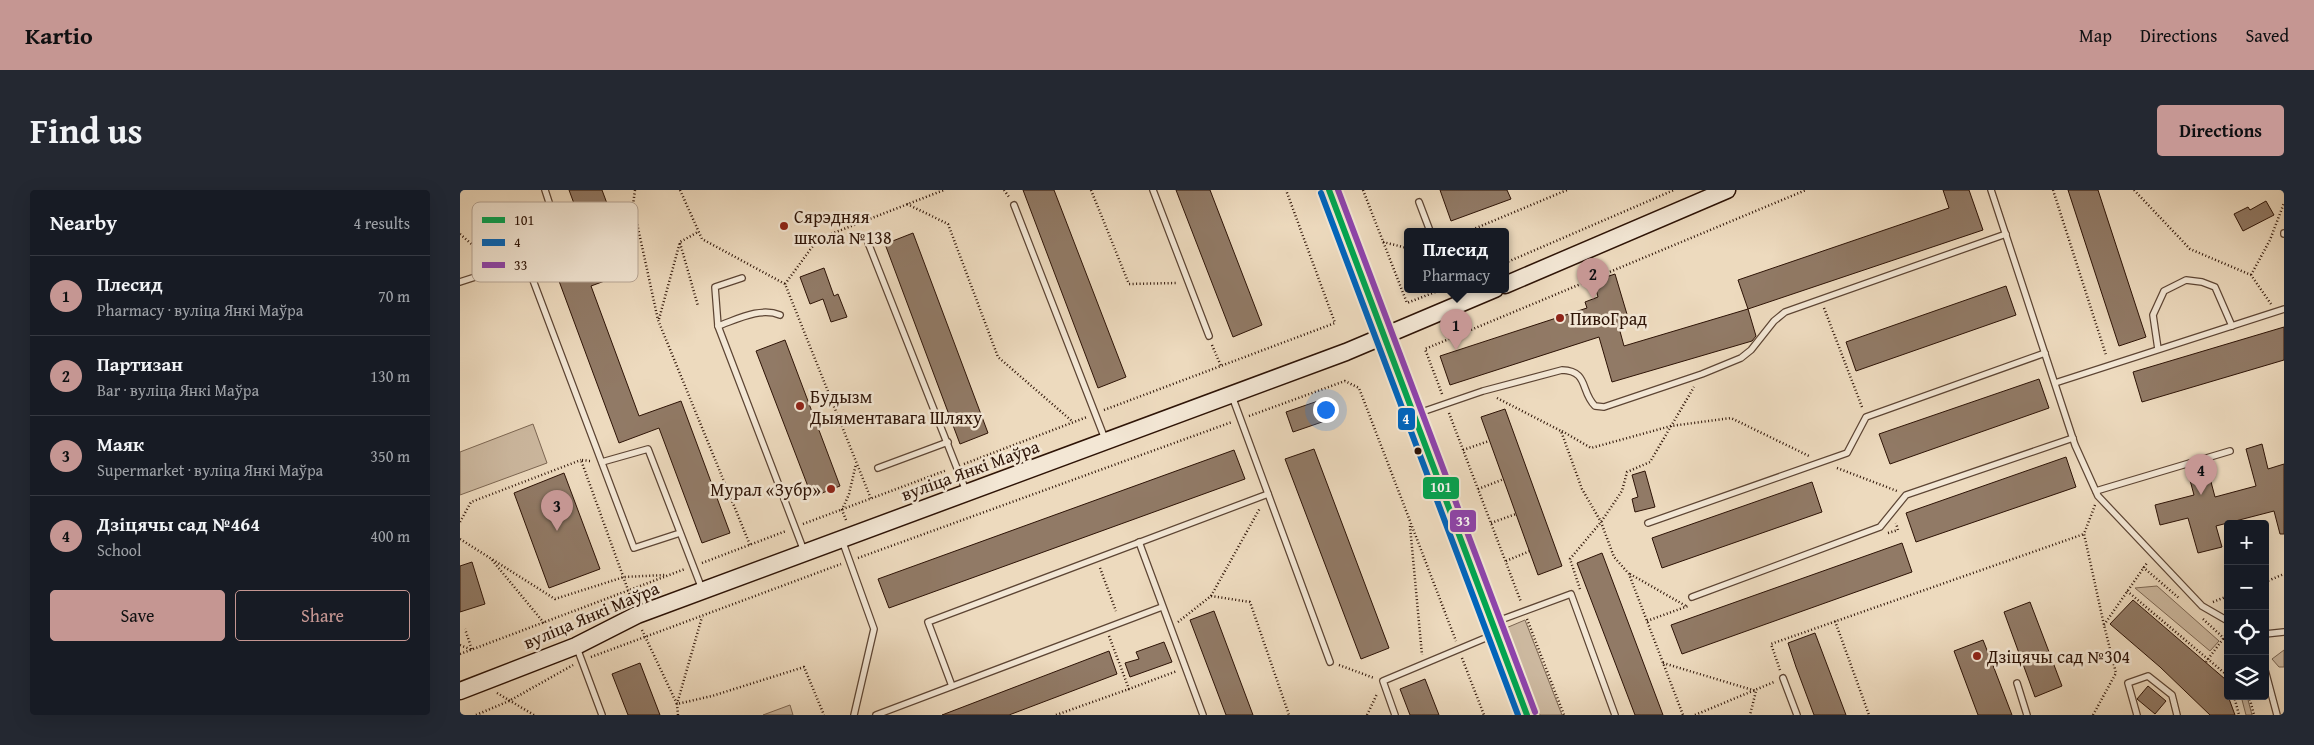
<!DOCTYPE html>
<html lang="en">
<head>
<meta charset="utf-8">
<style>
  body { margin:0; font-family:"Gentium Book Plus",serif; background:#242831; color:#f1f3f6 }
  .controls { position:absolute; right:15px; bottom:15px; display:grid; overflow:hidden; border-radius:5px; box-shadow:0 5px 20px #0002 }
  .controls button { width:45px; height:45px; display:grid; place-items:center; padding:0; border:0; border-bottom:1px solid #363941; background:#171b24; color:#f1f3f6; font:25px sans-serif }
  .you { position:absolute; left:865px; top:219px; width:18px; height:18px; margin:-12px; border:4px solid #fff; border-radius:50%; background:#1a73e8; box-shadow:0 0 0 8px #1a73e833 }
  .badge { display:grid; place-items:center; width:32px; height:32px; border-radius:50%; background:#c59692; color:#111; font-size:16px; font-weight:700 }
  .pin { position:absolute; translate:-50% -41px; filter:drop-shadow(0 1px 2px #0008) }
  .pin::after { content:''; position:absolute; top:26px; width:18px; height:15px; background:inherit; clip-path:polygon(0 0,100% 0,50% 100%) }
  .popup { position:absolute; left:944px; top:38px; width:105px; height:65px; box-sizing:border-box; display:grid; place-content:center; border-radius:5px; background:#171b24; filter:drop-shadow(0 1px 4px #0005); font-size:16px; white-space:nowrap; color:#9ea1a6 }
  .popup b { font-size:19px; color:#f1f3f6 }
  .popup::after { content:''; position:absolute; left:50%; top:100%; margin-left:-10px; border:10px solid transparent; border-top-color:#171b24 }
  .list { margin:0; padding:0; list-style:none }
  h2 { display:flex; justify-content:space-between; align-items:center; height:65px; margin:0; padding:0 20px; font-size:21px }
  h2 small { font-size:16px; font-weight:400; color:#9ea1a6 }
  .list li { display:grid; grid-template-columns:32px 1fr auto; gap:15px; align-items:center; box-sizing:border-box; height:80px; padding:0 20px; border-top:1px solid #363941 }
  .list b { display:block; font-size:19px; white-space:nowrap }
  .list p { margin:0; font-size:16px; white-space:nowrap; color:#9ea1a6 }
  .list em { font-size:16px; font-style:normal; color:#9ea1a6 }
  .actions { display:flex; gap:10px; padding:15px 20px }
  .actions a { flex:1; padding:11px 0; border:1px solid #c59692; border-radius:5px; text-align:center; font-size:18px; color:#c59692 }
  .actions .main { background:#c59692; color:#111 }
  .icon { flex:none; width:28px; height:28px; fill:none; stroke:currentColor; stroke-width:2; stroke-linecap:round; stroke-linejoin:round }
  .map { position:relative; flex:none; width:1824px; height:525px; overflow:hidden; border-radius:5px }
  header { display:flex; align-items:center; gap:30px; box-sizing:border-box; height:70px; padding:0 25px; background:#c59692; color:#111 }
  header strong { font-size:24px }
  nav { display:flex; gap:28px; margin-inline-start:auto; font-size:18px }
  .intro { display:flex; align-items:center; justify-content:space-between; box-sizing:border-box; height:120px; padding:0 30px }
  h1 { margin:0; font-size:35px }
  .button { padding:12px 22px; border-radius:5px; background:#c59692; color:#111; font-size:18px; font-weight:700 }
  main { display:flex; gap:30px; padding:0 30px }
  aside { flex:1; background:#171b24; border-radius:5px; box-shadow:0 5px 20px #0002 }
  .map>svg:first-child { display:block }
</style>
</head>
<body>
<header>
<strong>Kartio</strong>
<nav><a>Map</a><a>Directions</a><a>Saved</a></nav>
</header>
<div class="intro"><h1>Find us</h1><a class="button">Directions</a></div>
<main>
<aside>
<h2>Nearby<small>4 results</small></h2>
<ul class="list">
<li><span class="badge">1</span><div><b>Плесид</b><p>Pharmacy · вуліца Янкі Маўра</p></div><em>70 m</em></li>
<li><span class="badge">2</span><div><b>Партизан</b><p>Bar · вуліца Янкі Маўра</p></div><em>130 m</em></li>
<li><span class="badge">3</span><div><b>Маяк</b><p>Supermarket · вуліца Янкі Маўра</p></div><em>350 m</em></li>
<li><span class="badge">4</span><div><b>Дзіцячы сад №464</b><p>School</p></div><em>400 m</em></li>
</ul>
<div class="actions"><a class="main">Save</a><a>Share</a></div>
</aside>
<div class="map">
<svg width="1824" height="525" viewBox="0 0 1824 525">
  <rect width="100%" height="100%" fill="#eddabe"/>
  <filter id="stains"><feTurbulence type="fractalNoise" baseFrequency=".004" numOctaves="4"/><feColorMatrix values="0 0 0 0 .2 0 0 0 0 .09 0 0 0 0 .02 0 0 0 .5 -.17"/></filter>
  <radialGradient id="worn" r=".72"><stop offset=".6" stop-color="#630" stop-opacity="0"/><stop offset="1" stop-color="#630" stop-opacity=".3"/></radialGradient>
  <g fill="#ccb89f" stroke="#7c6652">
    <path d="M73,234l14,39 -87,32v-43z"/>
    <path d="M1697,396l62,55 -9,10 -75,-63z"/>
    <path d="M1065,430l37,95h-22l-34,-87z"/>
    <path d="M1824,460v17h-5l-7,-8z"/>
    <path d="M1781,506h6l5,19h-6z"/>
    <path d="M330,515l3,10h-30z"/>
  </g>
  <g fill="#917a66" stroke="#2d1306">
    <path d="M109,0h33l30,81 -41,15 48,130 42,-15 49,132 -28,10 -43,-115 -40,15 -60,-162 38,-15z"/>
    <path d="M563,0h31l72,187 -28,11z"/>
    <path d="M716,0h34l52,135 -29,12z"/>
    <path d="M980,0h67l4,9 -60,22z"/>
    <path d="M1483,0h26l14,40 -235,79 -10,-29 211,-72z"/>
    <path d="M1608,0h30l48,147 -27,9z"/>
    <path d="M1806,11l8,14 -31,16 -9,-17 14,-7 2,3z"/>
    <path d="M453,43l75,200 -28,11 -75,-200z"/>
    <path d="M364,78l10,28 4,-2 9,23 -16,5 -8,-23 -13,5 -10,-27z"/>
    <path d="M1155,84l14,47 -11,3 6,22 124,-37 8,27 -4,5 -140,41 -13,-45 -149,48 -10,-29 147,-48 -2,-6 13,-5 -4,-16z"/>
    <path d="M1546,96l10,29 -160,56 -10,-29z"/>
    <path d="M1824,137v33l-142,42 -9,-30z"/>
    <path d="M325,150l55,146 -28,11 -56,-146z"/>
    <path d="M1579,189l10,29 -159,56 -11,-30z"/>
    <path d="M858,211l7,20 -32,11 -7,-20z"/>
    <path d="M1045,219l57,157 -24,9 -57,-158z"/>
    <path d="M1802,254l6,25 16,-5v70h-4l-6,-23 -58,15 6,21 -24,6 -10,-35 -28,7 -5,-20 39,-10 -7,-26 19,-6 9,34 41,-11 -10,-37z"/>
    <path d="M854,259l75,199 -28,11 -76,-200z"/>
    <path d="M774,260l11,29 -356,129 -11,-29z"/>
    <path d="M1606,267l10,30 -160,55 -10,-29z"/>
    <path d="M1185,281l10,36 -20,5 -3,-13 6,-2 -6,-22z"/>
    <path d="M104,283l36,96 -51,19 -35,-95z"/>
    <path d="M1352,292l10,30 -160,56 -10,-30z"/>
    <path d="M1442,353l10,29 -230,82 -11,-29z"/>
    <path d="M1142,363l61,162h-28l-58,-152z"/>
    <path d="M12,372l13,42 -25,8v-46z"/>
    <path d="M1673,410l92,79 3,17 7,19h-25l-50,-48 -50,-43z"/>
    <path d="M1570,412l32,84 -27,11 -31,-85z"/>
    <path d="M754,421l39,104h-27l-36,-95z"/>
    <path d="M1355,443l31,82h-32l-18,-48 -8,-24z"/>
    <path d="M1523,450l11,28 18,47h-34l-24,-64z"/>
    <path d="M704,452l8,20 -42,15 -5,-14 14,-4 -3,-7z"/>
    <path d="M649,461l8,23 -108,41h-67z"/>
    <path d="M180,473l20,52h-32l-16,-41z"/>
    <path d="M965,489l14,36h-29l-10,-26z"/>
    <path d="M1688,496l18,15 -11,13 -18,-15z"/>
  </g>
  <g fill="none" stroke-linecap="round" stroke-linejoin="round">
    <defs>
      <g id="lane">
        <path d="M693,0l56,146"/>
        <path d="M1531,0l84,255 23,51 104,110 26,15"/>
        <path d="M959,12l11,29"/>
        <path d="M554,15l91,234"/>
        <path d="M1824,43v1"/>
        <path d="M407,50l99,251"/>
        <path d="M62,61l112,297 46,-15"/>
        <path d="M282,88l-27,9 3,39 86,225"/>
        <path d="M0,92l40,-13 22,-18 39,-12 -16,-49"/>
        <path d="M993,99l5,13"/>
        <path d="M258,136c20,-7 42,-19 62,-11"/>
        <path d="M1698,159l-5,-34 11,-24 22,-11 16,2 13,5 17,39"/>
        <path d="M1595,193l229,-74"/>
        <path d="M772,206l98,266"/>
        <path d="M956,224l67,-23 79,-21c27,1 18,21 33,36l9,1 98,-33 39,-16 10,-8 23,-29 11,-9 221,-78"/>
        <path d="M142,272l46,-13 54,140"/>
        <path d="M418,278l70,-26"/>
        <path d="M1636,301l134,-40"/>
        <path d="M1188,333l199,-70 19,-36 179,-64"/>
        <path d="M382,350l32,89 -20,86"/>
        <path d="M679,352l64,173"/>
        <path d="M1232,407l188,-70 26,-32 167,-57"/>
        <path d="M1035,432l76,-28 44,121"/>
        <path d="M1805,444l19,-2"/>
        <path d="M117,458l25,67"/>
        <path d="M1805,480l12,45"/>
        <path d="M1323,488l14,37"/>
        <path d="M1557,493l10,32"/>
        <path d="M492,496l-24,-64 340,-128"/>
        <path d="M416,525l286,-108"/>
        <path d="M935,525l-12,-34 112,-47"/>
        <path d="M1677,525l-9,-32 20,-7 24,19 5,20"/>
      </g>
      <g id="secondary">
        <path d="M869,0l198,525"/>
        <path d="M1045,95l222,-95"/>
        <path d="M0,501l116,-45 61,-31 709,-263 149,-63"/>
      </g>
    </defs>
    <use href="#lane" stroke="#5d4534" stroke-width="8"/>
    <use href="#secondary" stroke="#2d1306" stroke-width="19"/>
    <g stroke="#2d1306" stroke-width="2.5" stroke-dasharray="1 2.5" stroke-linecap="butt">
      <path d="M175,0l-2,15 25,115 92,225"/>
      <path d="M220,0l22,49 83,45 86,215"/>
      <path d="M544,0l5,7"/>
      <path d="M631,0l38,94 49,-1"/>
      <path d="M903,0l44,113 36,-14"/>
      <path d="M1593,0l53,165"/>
      <path d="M1674,0l56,59 61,26 20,29"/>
      <path d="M1824,0v1"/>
      <path d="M447,14l41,20 50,133 75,65"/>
      <path d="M1009,41l98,-41"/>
      <path d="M0,44l31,27"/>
      <path d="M923,52l24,6"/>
      <path d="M220,53l18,63"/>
      <path d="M1045,73l169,-73"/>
      <path d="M1791,85l19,-35 14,-37"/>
      <path d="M325,94l33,-45 126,-49"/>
      <path d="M1364,118l38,99"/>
      <path d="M199,129l21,-77 18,-10"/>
      <path d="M752,155l9,21"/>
      <path d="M982,204l-17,-45 381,-159"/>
      <path d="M1037,208l64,33 21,58 19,33 13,35 15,17 54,141"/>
      <path d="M644,220l231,-87 -49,-133"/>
      <path d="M989,223l72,189"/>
      <path d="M789,226l96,-35 14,7 97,253"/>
      <path d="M1102,241l29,17 80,-22 60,-8 78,38"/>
      <path d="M1003,260l26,-9"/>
      <path d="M130,271l-9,-1 51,141"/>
      <path d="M504,274l123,-47"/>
      <path d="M1377,278l60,23"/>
      <path d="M1018,299l26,-10"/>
      <path d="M386,330l-4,-10 7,-16 7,-30"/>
      <path d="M0,332l11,-20 110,-42"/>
      <path d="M1031,333l25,-9"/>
      <path d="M343,334l144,-54"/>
      <path d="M950,336l12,129"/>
      <path d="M1428,343l10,-3 -2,-7"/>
      <path d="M0,349l95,60 69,-22 41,-2"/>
      <path d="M398,368l374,-136"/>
      <path d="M32,370l52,63"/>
      <path d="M1046,371l24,-10"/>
      <path d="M242,373l84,-32"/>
      <path d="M1683,377l37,32"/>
      <path d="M640,378l16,43"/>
      <path d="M1170,384l56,32"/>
      <path d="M1805,392l19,-8"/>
      <path d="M1120,399l-10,-30 31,-37 21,-31 5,-19 23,-10 44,-75"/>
      <path d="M1667,401l101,85"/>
      <path d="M751,406l49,-88"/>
      <path d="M1753,412l15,-6"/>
      <path d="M1067,429l37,96"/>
      <path d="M1743,429l25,23"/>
      <path d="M1187,431l41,-15"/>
      <path d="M1375,431l34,94"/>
      <path d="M718,432l33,-26 39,6 39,113"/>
      <path d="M1644,435l43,-62"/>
      <path d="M182,440l35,74 35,-8 92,-29 20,48"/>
      <path d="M649,446l20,53 48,-18"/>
      <path d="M0,455l12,5 -7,-21"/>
      <path d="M0,464l225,-85"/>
      <path d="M131,467l250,-93"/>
      <path d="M1002,468l22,57"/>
      <path d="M1746,472l22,-30"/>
      <path d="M1203,473l93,28 -6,24"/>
      <path d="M879,475l35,13"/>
      <path d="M1320,480l-9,-26 313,-110"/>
      <path d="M37,503l37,22"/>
      <path d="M1774,506l5,19"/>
      <path d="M1789,506l5,19"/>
      <path d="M16,525l33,-14 64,-36"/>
      <path d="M218,525l-1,-11 25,-87"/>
      <path d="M596,525l73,-26"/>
      <path d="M907,525l10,-21"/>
      <path d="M1235,525l79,-33"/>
      <path d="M1633,525l23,-42 -12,-48 -20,-91 11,-29"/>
    </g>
    <use href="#lane" stroke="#f3e7d5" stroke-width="5.5"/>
    <use href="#secondary" stroke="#f3e7d5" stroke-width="16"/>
    <defs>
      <path id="bus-1" d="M869,0l198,525"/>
      <path id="bus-2" d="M861,3l197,522"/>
      <path id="bus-3" d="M878,0l197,522"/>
    </defs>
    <use href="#bus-1" stroke="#f3e7d5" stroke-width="10"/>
    <use href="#bus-2" stroke="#f3e7d5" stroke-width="10"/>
    <use href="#bus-3" stroke="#f3e7d5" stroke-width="10"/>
    <use href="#bus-1" stroke="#00a651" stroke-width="6"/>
    <use href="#bus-2" stroke="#0065bd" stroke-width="6"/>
    <use href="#bus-3" stroke="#8e44ad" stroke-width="6"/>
  </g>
  <g fill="#8f2418" stroke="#f3e7d5" stroke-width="2">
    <circle cx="324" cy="36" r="5"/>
    <circle cx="1100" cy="128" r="5"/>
    <circle cx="340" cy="216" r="5"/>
    <circle cx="371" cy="299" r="5"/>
    <circle cx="1517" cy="466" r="5"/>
  </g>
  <circle fill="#2d1306" stroke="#f3e7d5" stroke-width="2" cx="958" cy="261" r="4.5"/>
  <g text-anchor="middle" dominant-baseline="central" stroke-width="5" stroke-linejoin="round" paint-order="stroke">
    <g font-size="18" fill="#2d1306" stroke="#f3e7d5" text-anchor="start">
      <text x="334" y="26">Сярэдняя<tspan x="334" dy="21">школа №138</tspan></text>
      <text x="1110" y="128">ПивоГрад</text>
      <text x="350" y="206">Будызм<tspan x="350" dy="21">Дыяментавага Шляху</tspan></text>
      <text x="361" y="299" text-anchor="end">Мурал «Зубр»</text>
      <text x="1527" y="466">Дзіцячы сад №304</text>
    </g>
    <g font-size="18" fill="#2d1306" stroke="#f3e7d5">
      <text transform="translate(510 280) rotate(-20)">вуліца Янкі Маўра</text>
      <text transform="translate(131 425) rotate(-23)">вуліца Янкі Маўра</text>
    </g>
  </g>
  <rect x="12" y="12" width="166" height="80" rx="8" fill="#f3e7d5" stroke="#b8a797" stroke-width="1"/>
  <rect x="22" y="27" width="23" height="6" fill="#00a651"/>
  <rect x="22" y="49" width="23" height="7" fill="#0065bd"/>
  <rect x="22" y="72" width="23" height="6" fill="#8e44ad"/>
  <g font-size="14" fill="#2d1306">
    <text x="54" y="35">101</text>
    <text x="54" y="57">4</text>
    <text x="54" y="80">33</text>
  </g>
  <g stroke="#f3e7d5" stroke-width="2">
    <rect x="937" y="217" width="19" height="24" rx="5" fill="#0065bd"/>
    <rect x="962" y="286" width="38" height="24" rx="5" fill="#00a651"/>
    <rect x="989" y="319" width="28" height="24" rx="5" fill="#8e44ad"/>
  </g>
  <g font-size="14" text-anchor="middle" font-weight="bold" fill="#fff">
    <text x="946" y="234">4</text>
    <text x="981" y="302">101</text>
    <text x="1003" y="336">33</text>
  </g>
  <rect width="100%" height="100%" filter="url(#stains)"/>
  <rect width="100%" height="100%" fill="url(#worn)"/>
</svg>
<div class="controls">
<button>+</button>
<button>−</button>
<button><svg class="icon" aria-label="locate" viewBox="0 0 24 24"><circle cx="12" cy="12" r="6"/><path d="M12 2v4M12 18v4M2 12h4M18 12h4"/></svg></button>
<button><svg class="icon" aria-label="layers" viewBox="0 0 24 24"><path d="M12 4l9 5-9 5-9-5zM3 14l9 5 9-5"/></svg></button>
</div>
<div class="you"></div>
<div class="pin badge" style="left:996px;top:160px">1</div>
<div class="popup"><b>Плесид</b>Pharmacy</div>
<div class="pin badge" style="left:1133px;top:109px">2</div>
<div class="pin badge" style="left:97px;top:341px">3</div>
<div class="pin badge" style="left:1741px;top:305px">4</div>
</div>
</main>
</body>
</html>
